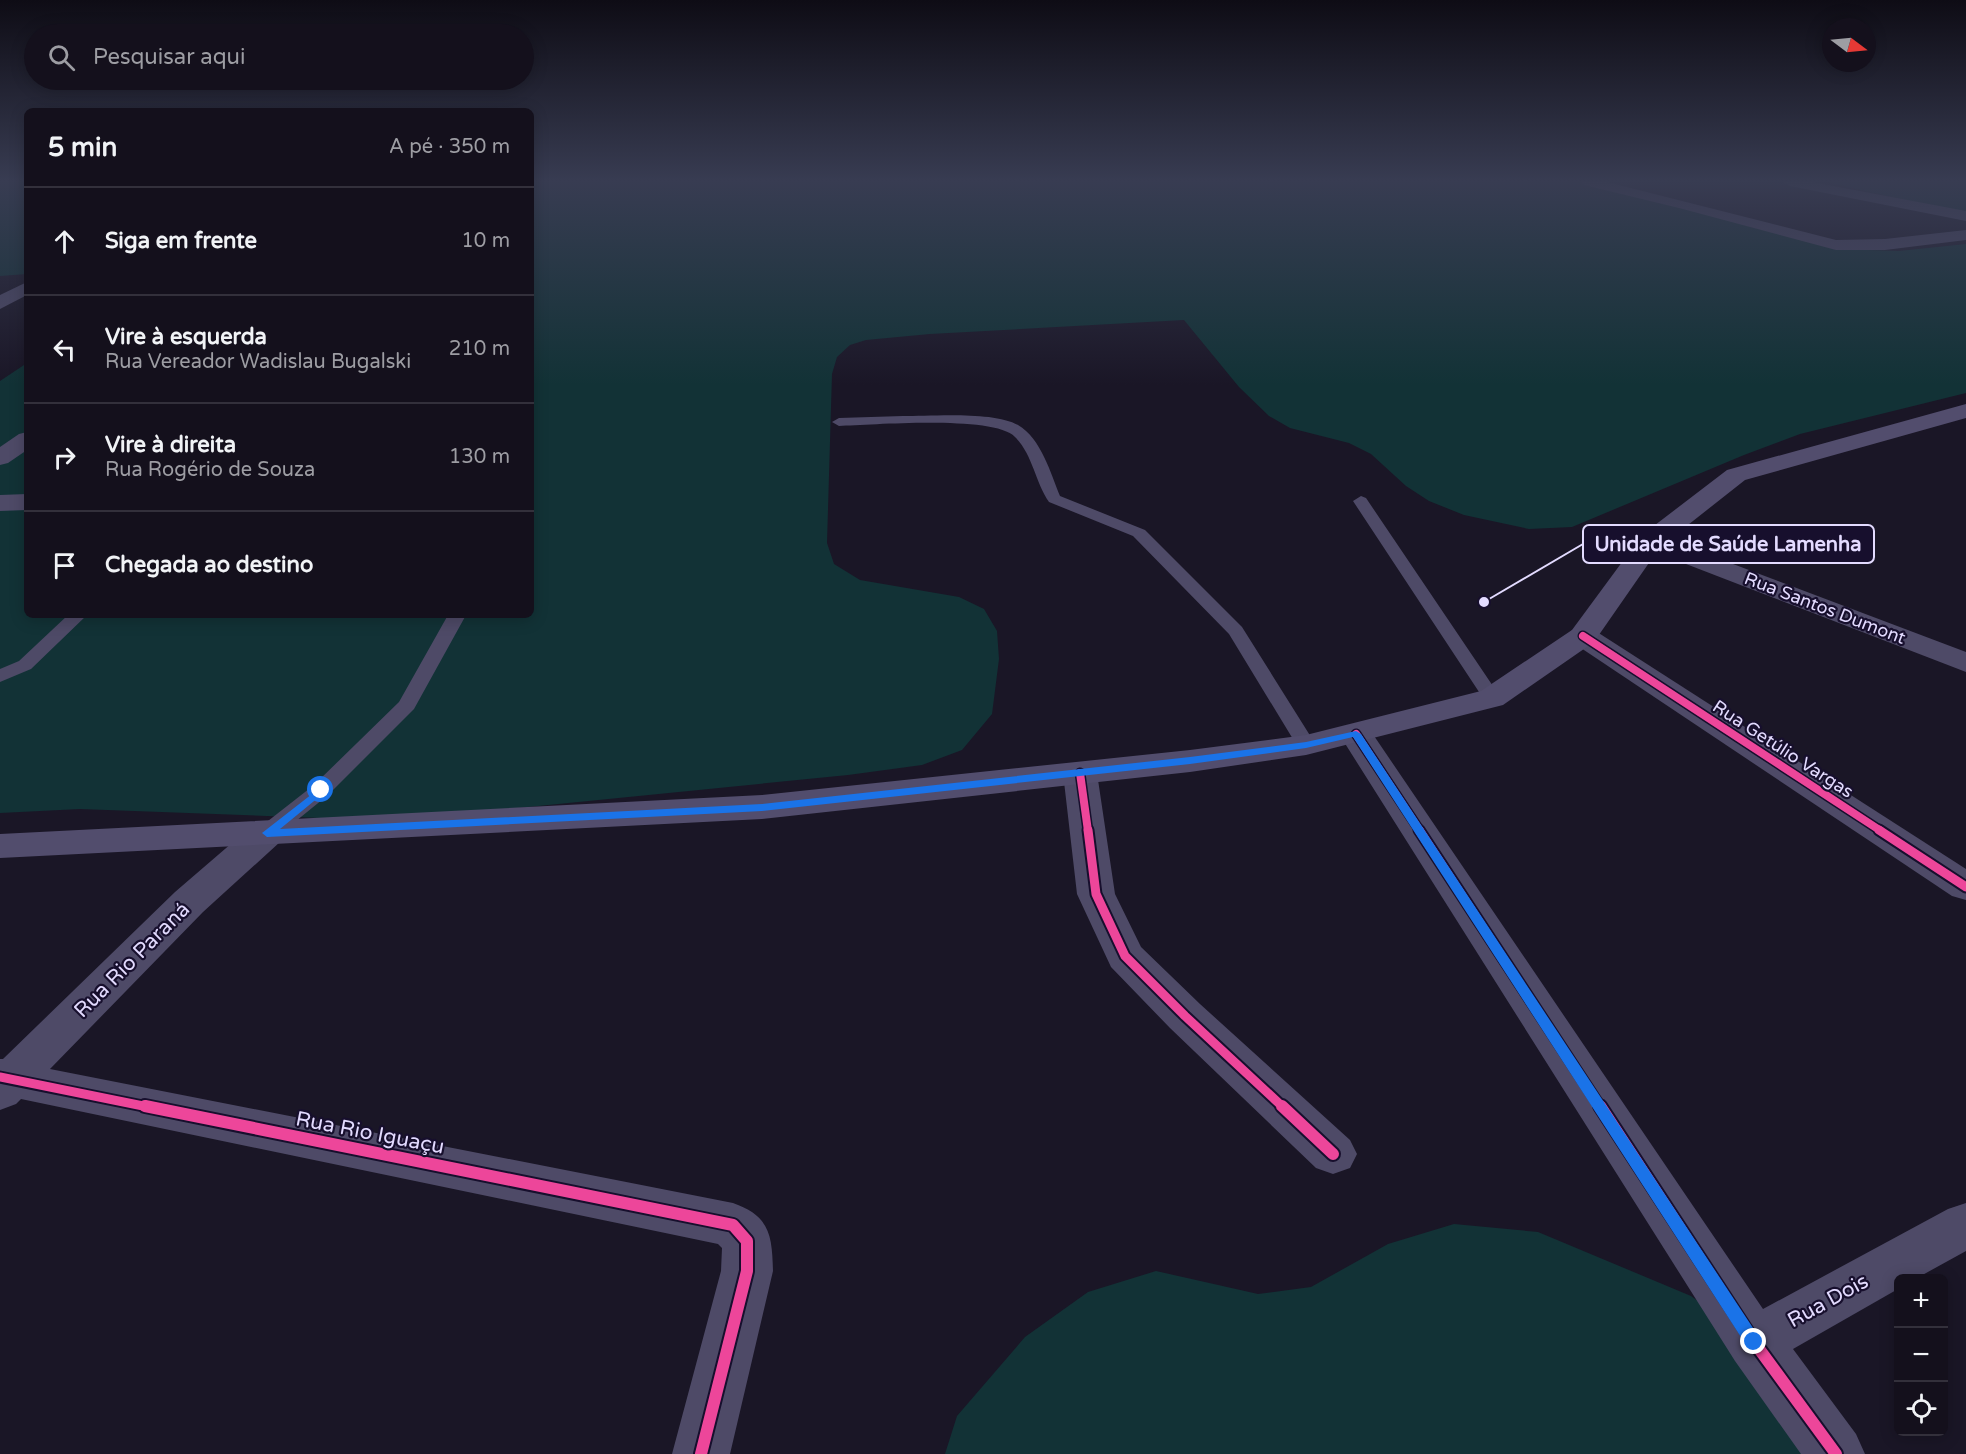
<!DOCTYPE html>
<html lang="pt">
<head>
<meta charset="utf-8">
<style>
  body { margin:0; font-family:"Varela Round",sans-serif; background:#211e29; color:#f1f3f6 }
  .controls { position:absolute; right:18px; bottom:18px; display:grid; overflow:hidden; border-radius:9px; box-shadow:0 3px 15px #0003 }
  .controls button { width:54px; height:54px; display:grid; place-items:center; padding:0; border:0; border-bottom:2px solid #33303b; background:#14101c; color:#f1f3f6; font:30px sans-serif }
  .compass { position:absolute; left:1822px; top:18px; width:54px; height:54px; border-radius:50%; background:#14101c; box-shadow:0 3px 15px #0003; rotate:106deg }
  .stop { position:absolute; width:18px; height:18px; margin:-14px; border:4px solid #1a73e8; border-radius:50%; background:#fff }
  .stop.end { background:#1a73e8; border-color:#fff; box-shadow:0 2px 6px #0008 }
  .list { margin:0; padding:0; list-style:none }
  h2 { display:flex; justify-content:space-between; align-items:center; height:78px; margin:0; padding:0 24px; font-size:26px }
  h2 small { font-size:20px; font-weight:400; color:#9d9da3 }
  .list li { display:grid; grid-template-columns:39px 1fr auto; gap:18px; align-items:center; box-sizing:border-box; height:108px; padding:0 24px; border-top:2px solid #33303b }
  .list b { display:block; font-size:22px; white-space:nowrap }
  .list p { margin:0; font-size:20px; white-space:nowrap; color:#9d9da3 }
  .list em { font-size:20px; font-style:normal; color:#9d9da3 }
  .icon { flex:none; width:33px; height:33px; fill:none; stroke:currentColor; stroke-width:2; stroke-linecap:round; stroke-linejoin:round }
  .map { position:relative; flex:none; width:1966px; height:1454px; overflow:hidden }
  .search { position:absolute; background:#14101c; box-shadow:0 3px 15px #0003; left:24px; top:24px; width:510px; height:66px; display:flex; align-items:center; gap:15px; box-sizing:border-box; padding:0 21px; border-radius:33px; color:#9d9da3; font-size:22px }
  .panel { position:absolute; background:#14101c; box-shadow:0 3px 15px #0003; left:24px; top:108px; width:510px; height:510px; border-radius:9px }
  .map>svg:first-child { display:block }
</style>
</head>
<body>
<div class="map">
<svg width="1966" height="1454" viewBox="0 0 1966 1454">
  <rect width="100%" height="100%" fill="#1a1626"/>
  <g fill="#123236">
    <path d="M0,182h27v92l-27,2z"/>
    <path d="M531,182h1054l95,21 71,24 60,15 57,8 31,1 67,-7v149l-166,41 -56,21 -172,72 -43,2 -65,-14 -35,-14 -23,-15 -35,-32 -22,-11 -59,-15 -21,-12 -30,-29 -55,-67 -254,14 -64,6 -16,5 -13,12 -5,17 -5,169 7,21 26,16 99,17 25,12 13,22 2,28 -7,55 -30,36 -40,15 -74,10 -410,41 -65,4 -293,-11 -80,4v-432l27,-18v252h504z"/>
    <path d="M1826,182h140v32z"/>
    <path d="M1454,1224l84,8 153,64 76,55 90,103h-912l12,-38 68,-79 63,-45 68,-21 102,23 53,-7 77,-43z"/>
  </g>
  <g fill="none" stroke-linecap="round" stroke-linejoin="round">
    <g fill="#4e4a67" fill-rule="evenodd">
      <path d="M903,416c28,0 91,-5 115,9 23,13 33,49 42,71l85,34 97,97 74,118 -3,4h-14l-70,-115 -96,-98 -84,-34c-14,-20 -16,-47 -34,-65 -21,-22 -142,-12 -176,-11l-7,-4 7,-4z"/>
      <path d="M1361,496l5,2 135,200 -2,4h-14l-2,-4 -130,-197z"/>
      <path d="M68,615h19l-56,54 -31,13v-13l19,-8z"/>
      <path d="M448,615h18l-52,94 -86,86 -53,43 -8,2 -8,-2 -3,-5 3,-5 55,-43 85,-83z"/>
    </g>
    <g fill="#4e4a67" fill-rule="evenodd">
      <path d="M1582,182h25l229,58 49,-1 81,-9v10l-81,10h-49l-157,-42 -95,-23z"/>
      <path d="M1783,182h29l154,29v10l-176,-35z"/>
      <path d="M27,282v13l-27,14v-14z"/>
      <path d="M27,432v18l-19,13 -8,2v-18l19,-13z"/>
      <path d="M27,494v16l-27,1v-16z"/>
      <path d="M1651,533l315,119v20l-324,-125 -4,-6 4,-6z"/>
      <path d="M1583,627l11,3 372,239v31l-14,-4 -380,-254 -4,-6 4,-6z"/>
      <path d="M1356,724l12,3 395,582 185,-100 18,-6v48l-49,27h-19v11l-105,60 63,85 9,20h-64l-66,-93 -396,-627 5,-7z"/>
      <path d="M1080,762l12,3 5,8 18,121 26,53 59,57 150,136 7,14 -7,14 -17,6 -17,-6 -146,-140 -59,-61 -34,-73 -14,-121 5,-8z"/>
      <path d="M267,821l13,3 5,9 -5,9 -77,70 -153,157 683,134c37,13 39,32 40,68l-43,183h-58l49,-183 1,-23 -4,-4 -697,-145 -5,5 -16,6v-51h3l172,-167 79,-68z"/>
    </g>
    <path fill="#524d6d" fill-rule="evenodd" d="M1966,404v14l-221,62 -85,67 -66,95 -91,63 -197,50 -116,17 -428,47 -762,39v-24l762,-39 428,-45 116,-15 175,-44 91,-61 70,-95 85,-65z"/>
    <defs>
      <g id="cycleway-far2">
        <path d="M1583,636l298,195"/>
        <path d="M1356,734l64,97"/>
        <path d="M1080,773l8,58"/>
      </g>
      <g id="cycleway-far1">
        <path d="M1088,830l8,64 29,62 60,60 99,92"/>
        <path d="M1419,830l182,278"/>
        <path d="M1879,830l87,57"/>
        <path d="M0,1077l153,31"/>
      </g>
      <g id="cycleway">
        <path d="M145,1106l588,119 14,16v30l-46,183"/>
        <path d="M1282,1106l51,48"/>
        <path d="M1600,1106l154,236 82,112"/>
      </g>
    </defs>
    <use href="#cycleway-far2" stroke="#170f2d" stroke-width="11"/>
    <use href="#cycleway-far1" stroke="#170f2d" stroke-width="13"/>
    <use href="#cycleway" stroke="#170f2d" stroke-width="16"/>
    <use href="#cycleway-far2" stroke="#ed469a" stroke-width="8"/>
    <use href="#cycleway-far1" stroke="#ed469a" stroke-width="9"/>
    <use href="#cycleway" stroke="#ed469a" stroke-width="12"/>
  </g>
  <linearGradient id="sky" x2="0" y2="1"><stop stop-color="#0e0c15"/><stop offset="0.47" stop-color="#383c52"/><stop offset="1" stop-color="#383c52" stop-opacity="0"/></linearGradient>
  <rect width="1966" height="385" fill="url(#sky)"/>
  <path fill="#1a73e8" d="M1356,731l5,3 398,603 3,5 -3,6 -5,2 -6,-2 -395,-611 -47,11 -116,16 -428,47 -495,26 -5,-4 59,-46 5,3 -1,2 -45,37 482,-25 428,-47 116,-15z"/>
  <g text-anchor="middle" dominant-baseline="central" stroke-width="4.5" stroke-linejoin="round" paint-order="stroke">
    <g font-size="18" fill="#e3dbff" stroke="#170f2d">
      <text transform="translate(1825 608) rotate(21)">Rua Santos Dumont</text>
      <text transform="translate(1783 749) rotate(33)">Rua Getúlio Vargas</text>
    </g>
    <g font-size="21" fill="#e3dbff" stroke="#170f2d">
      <text transform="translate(132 960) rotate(-45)">Rua Rio Paraná</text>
      <text transform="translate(370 1133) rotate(11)">Rua Rio Iguaçu</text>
      <text transform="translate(1828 1301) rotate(-29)">Rua Dois</text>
    </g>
  </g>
  <path fill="none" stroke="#e3dbff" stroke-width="2" d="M1484 602L1583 544"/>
  <circle fill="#e3dbff" stroke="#170f2d" stroke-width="2" cx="1484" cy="602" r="6"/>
  <rect fill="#170f2d" stroke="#e3dbff" stroke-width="2" x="1583" y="525" width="291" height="38" rx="6"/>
  <g font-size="20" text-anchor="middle" font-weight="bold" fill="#e3dbff">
    <text x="1728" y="551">Unidade de Saúde Lamenha</text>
  </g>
</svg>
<div class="controls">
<button>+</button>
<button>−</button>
<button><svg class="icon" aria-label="locate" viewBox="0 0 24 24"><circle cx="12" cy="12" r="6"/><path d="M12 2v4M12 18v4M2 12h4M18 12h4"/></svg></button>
</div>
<svg class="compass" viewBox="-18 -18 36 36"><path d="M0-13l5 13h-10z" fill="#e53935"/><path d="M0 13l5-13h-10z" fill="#9d9da3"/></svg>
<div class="stop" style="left:321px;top:790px"></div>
<div class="stop end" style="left:1754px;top:1342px"></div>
<div class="search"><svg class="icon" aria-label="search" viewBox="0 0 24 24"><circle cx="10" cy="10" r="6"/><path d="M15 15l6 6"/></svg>Pesquisar aqui</div>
<section class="panel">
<h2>5 min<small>A pé · 350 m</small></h2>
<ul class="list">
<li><svg class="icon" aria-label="ahead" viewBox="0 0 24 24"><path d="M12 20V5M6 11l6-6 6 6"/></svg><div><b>Siga em frente</b></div><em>10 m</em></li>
<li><svg class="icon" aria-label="left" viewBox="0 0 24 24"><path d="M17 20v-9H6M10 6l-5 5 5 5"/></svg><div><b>Vire à esquerda</b><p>Rua Vereador Wadislau Bugalski</p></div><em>210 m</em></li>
<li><svg class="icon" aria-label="right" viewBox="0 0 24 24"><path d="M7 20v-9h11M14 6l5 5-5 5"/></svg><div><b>Vire à direita</b><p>Rua Rogério de Souza</p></div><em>130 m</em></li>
<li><svg class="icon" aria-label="arrive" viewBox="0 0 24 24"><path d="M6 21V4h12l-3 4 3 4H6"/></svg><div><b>Chegada ao destino</b></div></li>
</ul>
</section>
</div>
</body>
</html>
